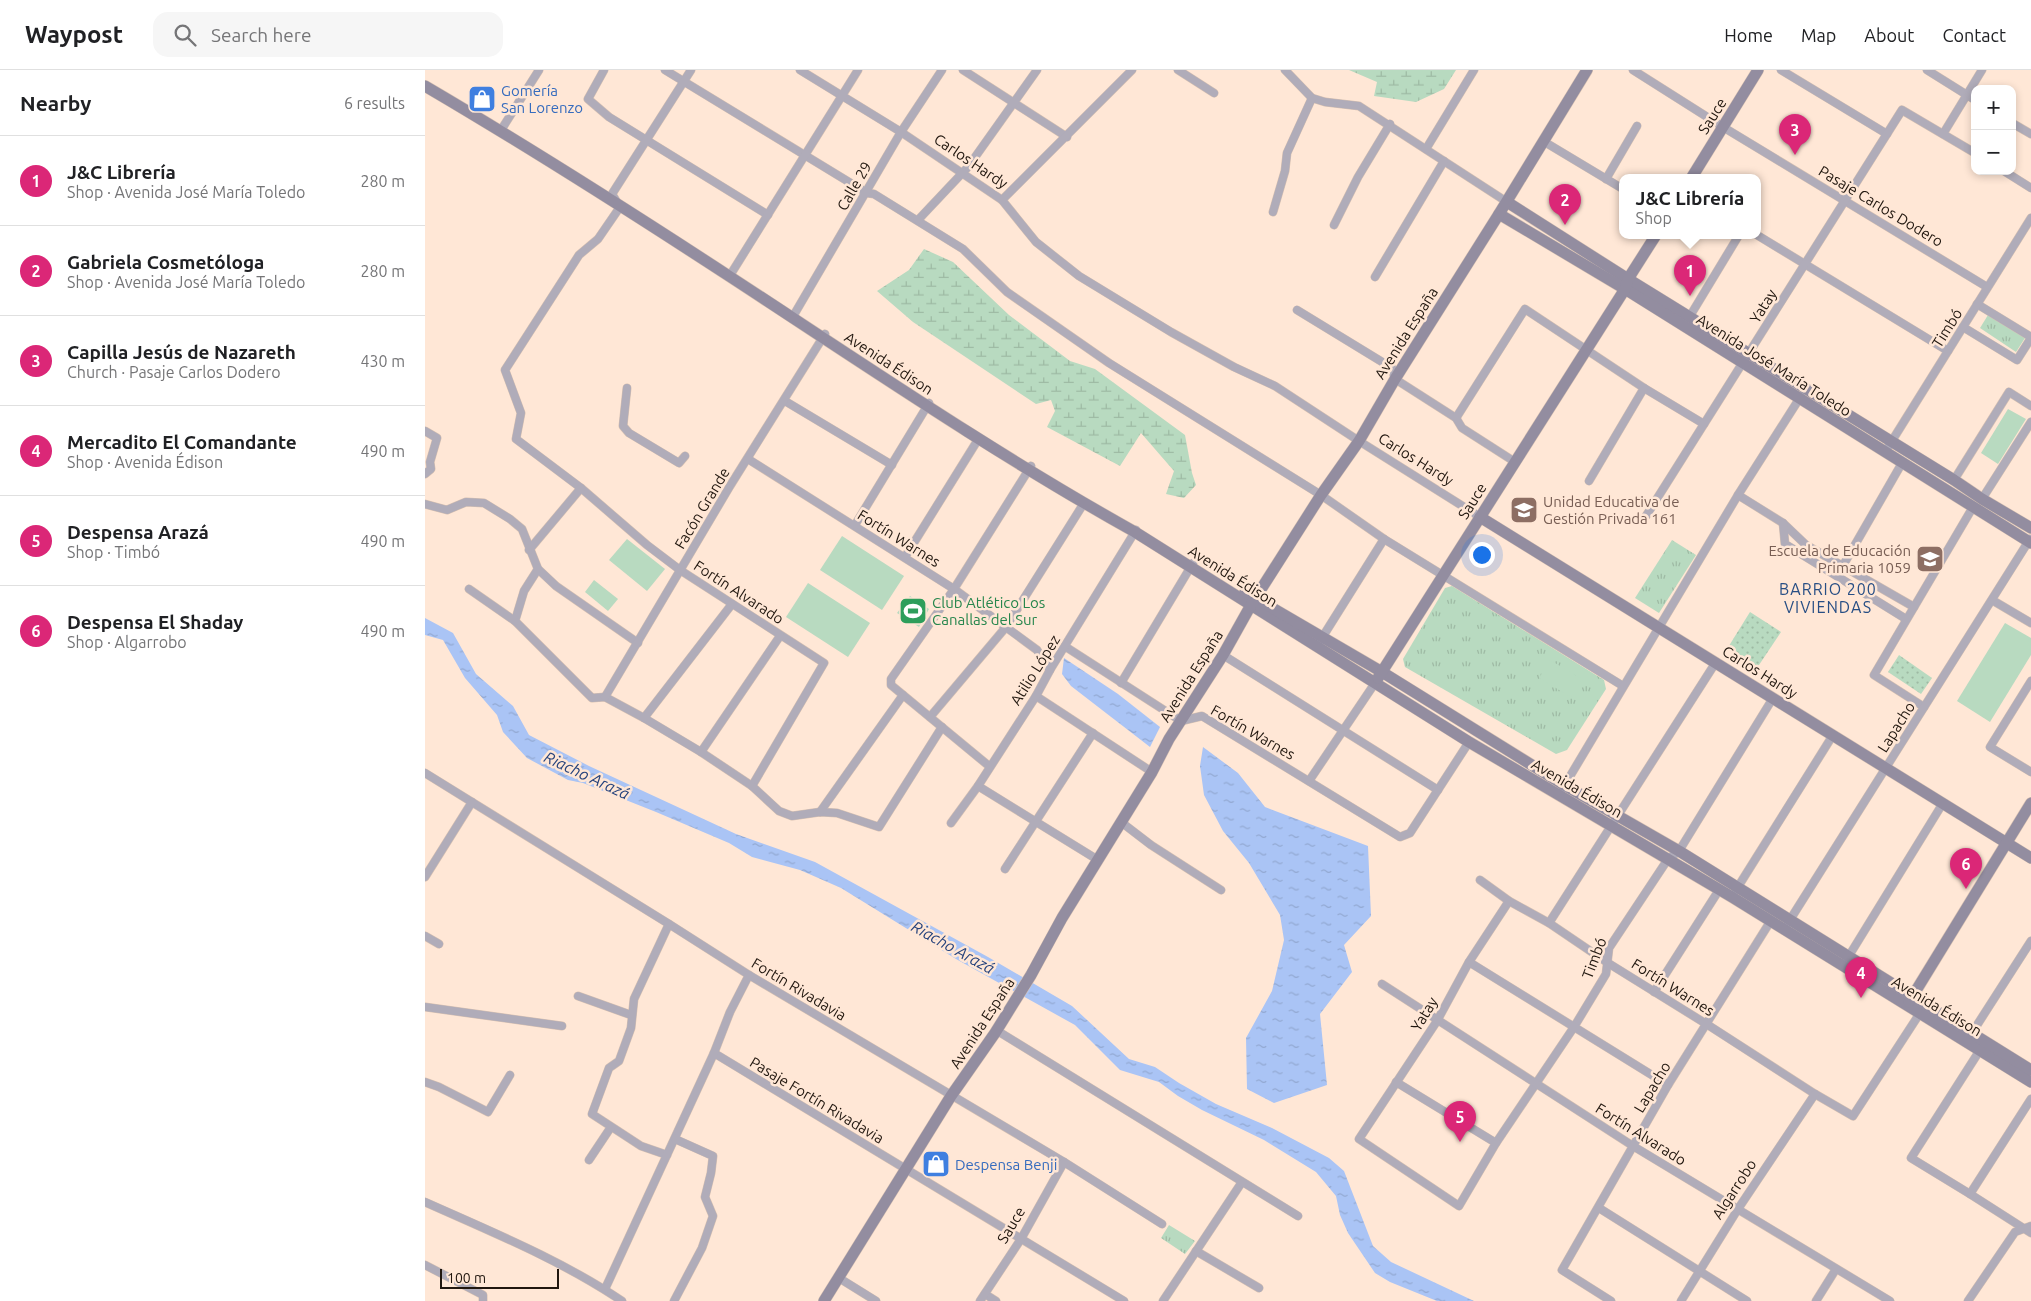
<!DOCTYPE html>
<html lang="en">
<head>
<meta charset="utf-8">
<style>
  body { margin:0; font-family:Ubuntu,sans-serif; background:#f6f6f6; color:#202124 }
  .controls { position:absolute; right:15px; top:15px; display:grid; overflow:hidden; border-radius:10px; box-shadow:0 2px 8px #0003 }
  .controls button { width:45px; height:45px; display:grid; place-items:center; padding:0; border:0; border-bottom:1px solid #e0e0e0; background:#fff; color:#202124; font:25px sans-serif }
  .scale { position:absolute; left:15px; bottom:12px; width:119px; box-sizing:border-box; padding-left:5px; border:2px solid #20160e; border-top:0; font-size:14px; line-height:18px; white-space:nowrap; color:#20160e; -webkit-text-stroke:4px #ffe7d6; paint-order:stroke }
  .you { position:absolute; left:1056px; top:484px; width:18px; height:18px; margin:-12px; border:4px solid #fff; border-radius:50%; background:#1a73e8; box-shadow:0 0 0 8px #1a73e833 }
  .badge { display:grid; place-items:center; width:32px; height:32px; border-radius:50%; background:#db2777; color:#fff; font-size:16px; font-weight:700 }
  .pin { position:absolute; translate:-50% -41px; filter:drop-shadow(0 1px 2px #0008) }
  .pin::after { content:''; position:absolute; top:26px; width:18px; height:15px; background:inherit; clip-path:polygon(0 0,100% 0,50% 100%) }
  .popup { position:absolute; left:1194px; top:104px; width:142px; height:65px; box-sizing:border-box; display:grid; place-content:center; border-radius:10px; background:#fff; filter:drop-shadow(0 1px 4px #0005); font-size:16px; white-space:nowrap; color:#757577 }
  .popup b { font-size:19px; color:#202124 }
  .popup::after { content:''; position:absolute; left:50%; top:100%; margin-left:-10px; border:10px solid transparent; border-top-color:#fff }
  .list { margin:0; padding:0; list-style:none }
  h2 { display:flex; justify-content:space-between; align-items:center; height:65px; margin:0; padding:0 20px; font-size:21px }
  h2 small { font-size:16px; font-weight:400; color:#757577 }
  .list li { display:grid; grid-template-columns:32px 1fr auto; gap:15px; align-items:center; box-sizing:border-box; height:90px; padding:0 20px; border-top:1px solid #e0e0e0 }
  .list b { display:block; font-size:19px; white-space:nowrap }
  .list p { margin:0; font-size:16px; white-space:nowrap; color:#757577 }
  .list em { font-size:16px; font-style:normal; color:#757577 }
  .icon { flex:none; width:28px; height:28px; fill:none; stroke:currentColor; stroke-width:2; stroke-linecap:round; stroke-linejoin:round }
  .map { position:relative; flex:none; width:1606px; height:1231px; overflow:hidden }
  header { display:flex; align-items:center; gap:30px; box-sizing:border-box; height:70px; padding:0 25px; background:#fff; border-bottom:1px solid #e0e0e0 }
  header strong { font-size:24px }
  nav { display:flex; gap:28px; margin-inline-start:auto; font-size:18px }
  .search { width:350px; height:45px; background:#f6f6f6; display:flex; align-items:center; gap:12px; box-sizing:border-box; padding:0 18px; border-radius:15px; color:#757577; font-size:19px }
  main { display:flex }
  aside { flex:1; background:#fff }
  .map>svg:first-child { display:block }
</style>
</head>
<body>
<header>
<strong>Waypost</strong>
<div class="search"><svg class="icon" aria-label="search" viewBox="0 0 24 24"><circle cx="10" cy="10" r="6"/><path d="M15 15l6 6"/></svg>Search here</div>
<nav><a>Home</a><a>Map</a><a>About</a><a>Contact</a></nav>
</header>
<main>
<aside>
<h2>Nearby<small>6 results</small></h2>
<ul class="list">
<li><span class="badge">1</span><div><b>J&amp;C Librería</b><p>Shop · Avenida José María Toledo</p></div><em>280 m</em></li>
<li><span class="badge">2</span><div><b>Gabriela Cosmetóloga</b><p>Shop · Avenida José María Toledo</p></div><em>280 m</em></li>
<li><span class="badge">3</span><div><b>Capilla Jesús de Nazareth</b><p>Church · Pasaje Carlos Dodero</p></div><em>430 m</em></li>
<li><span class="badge">4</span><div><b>Mercadito El Comandante</b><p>Shop · Avenida Édison</p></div><em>490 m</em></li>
<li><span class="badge">5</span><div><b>Despensa Arazá</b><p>Shop · Timbó</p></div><em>490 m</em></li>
<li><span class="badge">6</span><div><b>Despensa El Shaday</b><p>Shop · Algarrobo</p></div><em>490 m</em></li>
</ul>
</aside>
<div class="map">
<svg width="1606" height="1231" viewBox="0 0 1606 1231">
  <defs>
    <pattern id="grass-dots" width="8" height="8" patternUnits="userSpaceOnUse" patternTransform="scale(1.25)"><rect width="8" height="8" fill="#b8dac0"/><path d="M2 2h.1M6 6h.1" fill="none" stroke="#9ebaa4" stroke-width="1.8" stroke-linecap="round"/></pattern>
    <pattern id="wetland-marsh" width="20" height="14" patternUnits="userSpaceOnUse" patternTransform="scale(1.25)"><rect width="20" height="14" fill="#b8dac0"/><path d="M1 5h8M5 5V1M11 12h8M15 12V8" fill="none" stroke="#9ebaa4"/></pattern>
    <pattern id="park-tufts" width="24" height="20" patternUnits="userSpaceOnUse" patternTransform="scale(1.25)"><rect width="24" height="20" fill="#b8dac0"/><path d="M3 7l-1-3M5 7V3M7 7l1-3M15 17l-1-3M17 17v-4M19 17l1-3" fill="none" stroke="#9ebaa4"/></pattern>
    <pattern id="water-ripples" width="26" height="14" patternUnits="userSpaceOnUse" patternTransform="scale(1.25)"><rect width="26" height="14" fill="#aac4f5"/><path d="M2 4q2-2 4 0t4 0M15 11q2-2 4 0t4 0" fill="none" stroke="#92a8d1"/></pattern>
  </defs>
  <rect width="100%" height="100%" fill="#ffe7d6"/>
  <g fill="url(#grass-dots)">
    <path d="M1325,542l31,20 -24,36 -30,-19z"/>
    <path d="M1474,585l33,23 -11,16 -33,-22z"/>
  </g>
  <g fill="url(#wetland-marsh)">
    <path d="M924,0h107l-12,19 -28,13 -42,-6 3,-14z"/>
    <path d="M499,179l29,13 56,53 61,46 25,8 90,66 7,38 4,12 -12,13 -18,-4 8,-23 -33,-38 -21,33 -73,-39 8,-16 -4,-11 -15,4 -123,-82 -36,-31 32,-21z"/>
  </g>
  <g fill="url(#park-tufts)">
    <path d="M1563,245l37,23 -9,14 -36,-24z"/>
    <path d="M1247,470l24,15 -37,58 -24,-15z"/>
    <path d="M1027,516l152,94 2,9 -39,61 -11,4 -151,-87 -2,-8 42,-71z"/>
    <path d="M744,1155l26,16 -10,13 -24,-16z"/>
  </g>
  <g fill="#b8dac0">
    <path d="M1583,339l18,10 -28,45 -17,-11z"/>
    <path d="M417,466l62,40 -22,34 -62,-40z"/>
    <path d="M202,469l38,30 -18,22 -38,-31z"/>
    <path d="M169,510l24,19 -10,12 -23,-19z"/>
    <path d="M383,513l62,40 -22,34 -62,-40z"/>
    <path d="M485,526l19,13 -10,18 -22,-14z"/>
    <path d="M1580,553l26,15v17l-41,67 -33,-21z"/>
    <path d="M1125,590l32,19 -11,18 -32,-19z"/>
  </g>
  <g fill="url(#water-ripples)">
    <path d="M0,548l28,15 23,41 37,32 16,29 60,31 147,68 79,28 173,95 84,49 57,53 26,8 24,16 37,21 56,24 57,30 15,13 29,75 18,16 83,39h-37l-47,-19 -15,-9 -27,-40 -8,-18 -4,-19 -20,-24 -52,-32 -62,-30 -24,-14 -19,-14 -39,-12 -45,-45 -119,-66 -115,-71 -41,-18 -48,-13 -23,-14 -73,-31 -73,-29 -15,-3 -41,-22 -24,-26 -6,-17 -32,-37 -22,-38 -18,-5z"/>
    <path d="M639,588l54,36 42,33 -10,20 -79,-61 -9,-12z"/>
    <path d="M778,677l35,26 27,34 103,39 3,70 -27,29 8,27 -32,42 7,71 -53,18 -27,-14 -1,-51 26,-47 12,-51 -4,-25 -31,-52 -26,-32 -19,-36 -4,-29z"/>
  </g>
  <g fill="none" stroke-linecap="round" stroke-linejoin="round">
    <defs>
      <g id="street">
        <path d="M179,0l-16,29 21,18 159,98"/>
        <path d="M240,0l202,123 7,1 89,55 44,43 102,71 212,132 63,44 239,147"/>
        <path d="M266,0l-79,124 8,13 -22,32 -19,16 -74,115 16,43 -5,26 65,49 66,57 33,25 144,93 -72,123"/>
        <path d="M375,0l101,62 101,68 34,42 43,34 92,56 63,35 41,19 84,55 121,76"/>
        <path d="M538,0l104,67"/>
        <path d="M753,0l36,23"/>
        <path d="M860,0l27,28 13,4 34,4 148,96"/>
        <path d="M1208,0l90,57 264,160"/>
        <path d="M1356,0l106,64"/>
        <path d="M1502,0l48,30"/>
        <path d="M1587,53l19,11"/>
        <path d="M78,57l36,-57"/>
        <path d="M1518,64l39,-64"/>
        <path d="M1118,71l80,48"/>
        <path d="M1001,79l48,-79"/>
        <path d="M1579,101l27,17"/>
        <path d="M1181,109l31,-53"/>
        <path d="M577,130l130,-130"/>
        <path d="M848,142l12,-41 2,-18 25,-55"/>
        <path d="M493,150l50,-53 69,-97"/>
        <path d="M909,155l24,-48 32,-53"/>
        <path d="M1332,165l191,116"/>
        <path d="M304,207l129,-207"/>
        <path d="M950,207l69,-116"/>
        <path d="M1552,234l54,33"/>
        <path d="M872,240l95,58 3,11 61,39 6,10 53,34"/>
        <path d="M1265,246l49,-81"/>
        <path d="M368,249l2,-6 106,-181 41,-62"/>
        <path d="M1538,257l54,33 14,-22"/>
        <path d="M202,318l-4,38 6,7 50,30 6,-7"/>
        <path d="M360,331l107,64"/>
        <path d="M1031,348l69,-109 119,79 60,36"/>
        <path d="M0,361l12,7 -7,24 1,7 -6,5"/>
        <path d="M1460,382l146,-234"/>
        <path d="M323,389l206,130 83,61 13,20"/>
        <path d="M1529,410l55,-88 22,14"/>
        <path d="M1164,411l55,-93"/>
        <path d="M1313,425l45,28 23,22 108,62"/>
        <path d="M1557,429l49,-77"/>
        <path d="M0,434l22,6 19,-8 18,1 26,16 12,10 16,40 18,17 82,57"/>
        <path d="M1221,446l256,-406 73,43"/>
        <path d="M1358,453l2,21 121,75"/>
        <path d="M430,455l74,-122"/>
        <path d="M104,480l52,-62"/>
        <path d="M480,487l74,-119"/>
        <path d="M1412,506l65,-113"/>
        <path d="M44,519l46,32 77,77 13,-1 39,21 57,34 51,34 27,25 13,5 28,-4 17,1 42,14 63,-100"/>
        <path d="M1567,530l39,23"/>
        <path d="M90,551l9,-30 14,-22"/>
        <path d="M895,571l64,-102"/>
        <path d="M641,577l115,74 21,-5 198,121 10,-4 59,-91"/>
        <path d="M798,585l215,135"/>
        <path d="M1606,611l-41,66 41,25"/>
        <path d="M696,613l72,-120"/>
        <path d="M611,626l116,76"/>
        <path d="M180,627l125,-211 95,-152"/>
        <path d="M1499,637l-50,-32 99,-168"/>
        <path d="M505,647l76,-90 78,-124"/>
        <path d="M219,648l88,-114"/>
        <path d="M276,682l79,-116"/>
        <path d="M564,696l-98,-81v-6l63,-90 77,-123"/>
        <path d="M0,703l244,151 80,51 315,187 98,62"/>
        <path d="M884,711l66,-98"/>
        <path d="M553,716l120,74"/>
        <path d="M1138,718l175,-293 63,-99"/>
        <path d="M395,742l83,-117"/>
        <path d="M696,752l30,23 70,45"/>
        <path d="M526,753l27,-37 58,-90 14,-26 86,-140"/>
        <path d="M580,799l88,-136"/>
        <path d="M0,807l47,-75"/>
        <path d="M1055,810l29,21 40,22 59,40 100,62 107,69 38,22 67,-103"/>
        <path d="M1311,820l97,-155"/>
        <path d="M1084,831l-40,61 -32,59 -78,118 100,67 37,-63 78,-116 32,-53 3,-26 59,-89 11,-8 94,-153"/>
        <path d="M1124,853l167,-261"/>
        <path d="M1363,853l242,-384"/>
        <path d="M0,866l14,8"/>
        <path d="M1422,889l96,-156"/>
        <path d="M1044,892l199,123"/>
        <path d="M957,914l251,162 257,155"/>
        <path d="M1229,922l65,-102"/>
        <path d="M153,926l53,19"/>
        <path d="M0,937l137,19"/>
        <path d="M571,960l302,186"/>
        <path d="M1545,966l61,-95"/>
        <path d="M1555,980l-69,108 59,36 61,39"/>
        <path d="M289,983l410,248"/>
        <path d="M0,1012l14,5 49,25 22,-37"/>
        <path d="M971,1012l100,61"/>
        <path d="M242,1085l-26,-9 -49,-32 17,-46 10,-7 12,-33 3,-29 35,-75"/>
        <path d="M164,1090l22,-33"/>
        <path d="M1545,1124l61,-95"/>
        <path d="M0,1132c67,30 136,58 197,99"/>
        <path d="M1174,1138l148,93"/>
        <path d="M771,1181l63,37"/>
        <path d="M0,1195l58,30v6"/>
        <path d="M414,1208l37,23"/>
        <path d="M180,1219l109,-236 16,-41 19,-37"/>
        <path d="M560,1224l11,7"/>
        <path d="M249,1231l28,-53 11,-32 -8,-19 6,-24 2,-17 -38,-17"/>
        <path d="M555,1231l41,-62 43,-77"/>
        <path d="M738,1231l79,-119"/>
        <path d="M1186,1231l-49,-31 106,-185 102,-163"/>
        <path d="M1256,1231l57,-92 77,-115"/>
        <path d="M1391,1231l20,-32"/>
        <path d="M1543,1231l47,-69 16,-6"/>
      </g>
      <g id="secondary">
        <path d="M0,16c104,61 206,126 307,192 133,87 265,177 403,254l334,210 263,155 299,185"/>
        <path d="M1267,107l66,-107"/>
        <path d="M1082,132l121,77 326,201 28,19 49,29"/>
        <path d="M1074,144l126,75 406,254"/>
        <path d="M1055,447l551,341"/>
        <path d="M820,522l137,80 182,113 115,66 352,219"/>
        <path d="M953,608l247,-389 3,-10 28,-44"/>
        <path d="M1484,932l122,-199"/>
        <path d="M399,1231l127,-205 44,-63 36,-58 31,-57 90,-146 17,-33 54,-84 28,-50 70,-110 38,-54 36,-62 104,-165 88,-144"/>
      </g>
    </defs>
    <use href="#street" stroke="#d7c1b2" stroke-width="9"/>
    <use href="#secondary" stroke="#d7c1b2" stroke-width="12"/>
    <use href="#street" stroke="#b0acb9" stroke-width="8"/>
    <use href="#secondary" stroke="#938da0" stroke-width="11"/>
  </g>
  <defs>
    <symbol id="shop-square" viewBox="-11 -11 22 22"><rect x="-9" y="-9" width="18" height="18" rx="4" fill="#3f7fe0" stroke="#ffe7d6"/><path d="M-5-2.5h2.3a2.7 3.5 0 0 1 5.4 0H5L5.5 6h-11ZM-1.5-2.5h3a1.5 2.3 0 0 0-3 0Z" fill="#fff"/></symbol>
    <symbol id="university-square" viewBox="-11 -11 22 22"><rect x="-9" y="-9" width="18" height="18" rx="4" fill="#8d6e63" stroke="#ffe7d6"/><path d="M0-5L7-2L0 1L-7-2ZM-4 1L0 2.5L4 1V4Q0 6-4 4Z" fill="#fff"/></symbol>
    <symbol id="school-square" viewBox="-11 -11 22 22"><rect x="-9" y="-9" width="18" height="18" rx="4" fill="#8d6e63" stroke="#ffe7d6"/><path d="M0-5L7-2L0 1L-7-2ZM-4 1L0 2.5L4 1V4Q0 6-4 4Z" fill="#fff"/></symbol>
    <symbol id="stadium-square" viewBox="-11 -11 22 22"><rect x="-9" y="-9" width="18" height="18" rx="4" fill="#2e9e5b" stroke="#ffe7d6"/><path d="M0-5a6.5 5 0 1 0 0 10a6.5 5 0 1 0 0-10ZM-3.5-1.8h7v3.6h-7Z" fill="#fff"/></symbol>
  </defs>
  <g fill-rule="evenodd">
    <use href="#shop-square" x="41" y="13" width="32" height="32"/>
    <use href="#university-square" x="1083" y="424" width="32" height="32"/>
    <use href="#school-square" x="1489" y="473" width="32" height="32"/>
    <use href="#stadium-square" x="472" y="525" width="32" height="32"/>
    <use href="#shop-square" x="495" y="1078" width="32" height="32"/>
  </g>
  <g text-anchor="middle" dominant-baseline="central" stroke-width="5" stroke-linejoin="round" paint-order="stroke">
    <g font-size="15" fill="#366cbe" stroke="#ffe7d6" text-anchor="start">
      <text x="76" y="20">Gomería<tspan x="76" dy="17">San Lorenzo</tspan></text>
      <text x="530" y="1094">Despensa Benji</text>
    </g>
    <g font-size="15" fill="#20160e" stroke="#ffe7d6">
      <text transform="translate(1287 46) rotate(-58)">Sauce</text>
      <text transform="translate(546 91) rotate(34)">Carlos Hardy</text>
      <text transform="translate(429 116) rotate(-60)">Calle 29</text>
      <text transform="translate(1456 136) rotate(31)">Pasaje Carlos Dodero</text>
      <text transform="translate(1338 236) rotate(-58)">Yatay</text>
      <text transform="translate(1522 258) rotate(-58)">Timbó</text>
      <text transform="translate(981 263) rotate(-58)">Avenida España</text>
      <text transform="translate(464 293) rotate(33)">Avenida Édison</text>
      <text transform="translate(1349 295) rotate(32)">Avenida José María Toledo</text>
      <text transform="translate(991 389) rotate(32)">Carlos Hardy</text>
      <text transform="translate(1047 431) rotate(-58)">Sauce</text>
      <text transform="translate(277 438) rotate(-59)">Facón Grande</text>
      <text transform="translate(474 468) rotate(32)">Fortín Warnes</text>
      <text transform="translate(808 506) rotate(32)">Avenida Édison</text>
      <text transform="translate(314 522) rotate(33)">Fortín Alvarado</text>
      <text transform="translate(610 600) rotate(-58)">Atilio López</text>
      <text transform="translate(1335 602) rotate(32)">Carlos Hardy</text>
      <text transform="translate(766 606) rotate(-58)">Avenida España</text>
      <text transform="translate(1471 657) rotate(-58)">Lapacho</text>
      <text transform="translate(828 662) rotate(30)">Fortín Warnes</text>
      <text transform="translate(1152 718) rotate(30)">Avenida Édison</text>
      <text transform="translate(1169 888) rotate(-69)">Timbó</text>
      <text transform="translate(1248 917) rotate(32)">Fortín Warnes</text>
      <text transform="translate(374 919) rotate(31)">Fortín Rivadavia</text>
      <text transform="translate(1512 936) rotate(31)">Avenida Édison</text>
      <text transform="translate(999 944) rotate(-59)">Yatay</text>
      <text transform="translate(557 953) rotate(-57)">Avenida España</text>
      <text transform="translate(1227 1017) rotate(-59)">Lapacho</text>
      <text transform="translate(392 1030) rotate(31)">Pasaje Fortín Rivadavia</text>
      <text transform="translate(1216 1064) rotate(32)">Fortín Alvarado</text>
      <text transform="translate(1309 1119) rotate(-57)">Algarrobo</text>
      <text transform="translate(586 1155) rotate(-59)">Sauce</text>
    </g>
    <g font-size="15" fill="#785e54" stroke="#ffe7d6" text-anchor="start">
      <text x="1118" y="431">Unidad Educativa de<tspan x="1118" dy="17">Gestión Privada 161</tspan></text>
      <text x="1486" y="480" text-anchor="end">Escuela de Educación<tspan x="1486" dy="17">Primaria 1059</tspan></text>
    </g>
    <g font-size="15" fill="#27864d" stroke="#ffe7d6" text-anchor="start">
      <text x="507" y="532">Club Atlético Los<tspan x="507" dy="17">Canallas del Sur</tspan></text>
    </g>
    <g font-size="16" letter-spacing="1" fill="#274e84" stroke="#ffe7d6">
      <text x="1403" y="519">BARRIO 200<tspan x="1403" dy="18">VIVIENDAS</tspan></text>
    </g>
    <g font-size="16" font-style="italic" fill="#25427c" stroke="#ffe7d6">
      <text transform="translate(162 705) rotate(25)">Riacho Arazá</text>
      <text transform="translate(528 877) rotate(29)">Riacho Arazá</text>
    </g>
  </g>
</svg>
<div class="controls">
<button>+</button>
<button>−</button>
</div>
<div class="scale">100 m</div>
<div class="you"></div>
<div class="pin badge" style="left:1265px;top:226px">1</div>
<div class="popup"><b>J&amp;C Librería</b>Shop</div>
<div class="pin badge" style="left:1140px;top:155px">2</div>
<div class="pin badge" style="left:1370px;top:85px">3</div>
<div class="pin badge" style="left:1436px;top:928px">4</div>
<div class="pin badge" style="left:1035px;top:1072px">5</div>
<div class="pin badge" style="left:1541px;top:819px">6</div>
</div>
</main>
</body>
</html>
